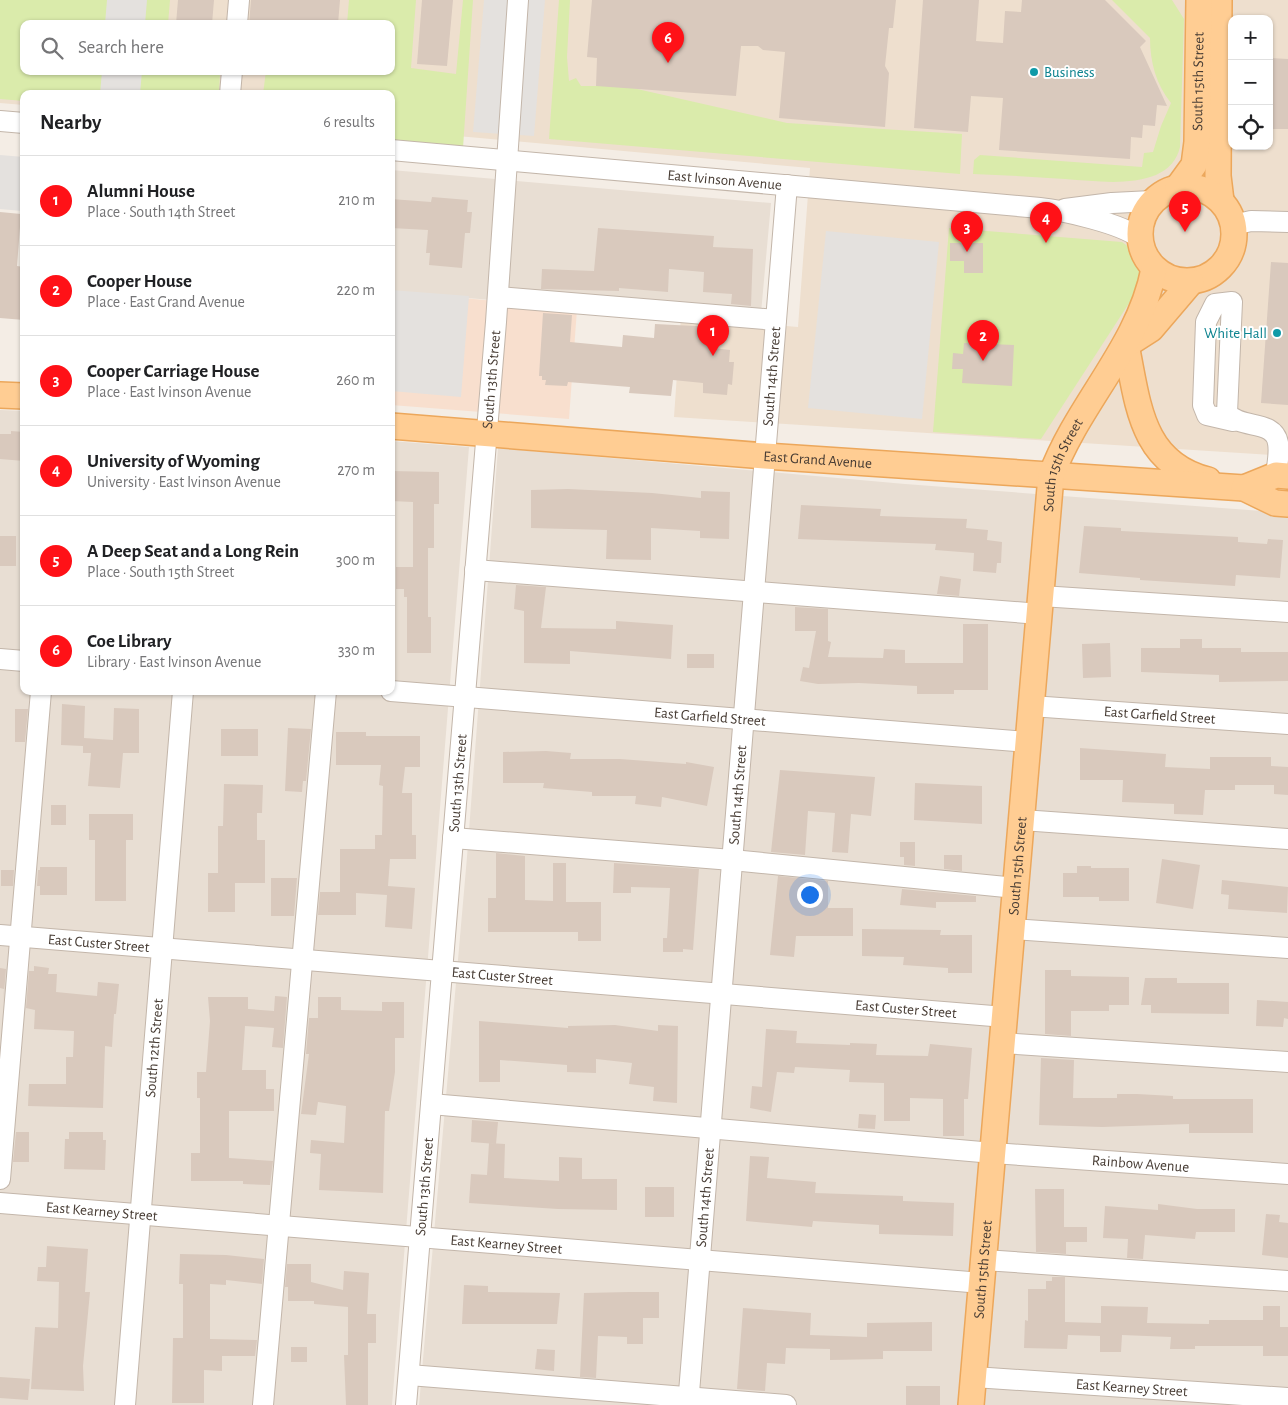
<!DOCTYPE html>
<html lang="en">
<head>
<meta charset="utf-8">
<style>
  body { margin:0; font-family:"Alegreya Sans",sans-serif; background:#f2f2f2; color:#202124 }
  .controls { position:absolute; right:15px; top:15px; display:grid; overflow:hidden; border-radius:10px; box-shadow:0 1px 4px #0004 }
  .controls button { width:45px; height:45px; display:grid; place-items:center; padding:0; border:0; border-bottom:1px solid #e0e0e0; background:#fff; color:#202124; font:25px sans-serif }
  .you { position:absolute; left:809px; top:894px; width:18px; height:18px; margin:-12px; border:4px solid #fff; border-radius:50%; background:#1a73e8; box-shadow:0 0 0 8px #1a73e833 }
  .badge { display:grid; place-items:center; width:32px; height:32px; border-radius:50%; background:#ff1117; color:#fff; font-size:16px; font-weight:700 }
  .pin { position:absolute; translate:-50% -41px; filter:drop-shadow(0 1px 2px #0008) }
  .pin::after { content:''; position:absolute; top:26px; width:18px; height:15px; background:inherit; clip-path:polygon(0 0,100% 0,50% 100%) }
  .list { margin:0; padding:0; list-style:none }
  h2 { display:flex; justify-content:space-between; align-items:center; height:65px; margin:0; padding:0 20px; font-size:21px }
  h2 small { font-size:16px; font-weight:400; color:#757577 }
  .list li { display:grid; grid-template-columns:32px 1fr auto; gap:15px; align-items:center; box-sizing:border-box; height:90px; padding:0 20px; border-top:1px solid #e0e0e0 }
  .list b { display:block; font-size:19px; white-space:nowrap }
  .list p { margin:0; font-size:16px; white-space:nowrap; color:#757577 }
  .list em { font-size:16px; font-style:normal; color:#757577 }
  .icon { flex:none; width:28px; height:28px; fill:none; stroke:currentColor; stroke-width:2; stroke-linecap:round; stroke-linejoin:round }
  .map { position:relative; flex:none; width:1288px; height:1405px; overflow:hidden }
  .search { position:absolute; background:#fff; box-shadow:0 1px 4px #0004; left:20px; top:20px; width:375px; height:55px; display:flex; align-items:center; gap:12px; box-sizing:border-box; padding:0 18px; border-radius:10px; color:#757577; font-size:19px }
  .panel { position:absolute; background:#fff; box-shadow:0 1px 4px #0004; left:20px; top:90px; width:375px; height:605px; border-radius:10px }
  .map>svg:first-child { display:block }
</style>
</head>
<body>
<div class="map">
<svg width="1288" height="1405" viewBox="0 0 1288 1405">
  <rect width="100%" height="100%" fill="#f4ede5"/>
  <g fill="#e8ded3">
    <path d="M391,170l380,33 -11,121 -369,-33z"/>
    <path d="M0,410l24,1v280h367v-250l78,6 -77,958h-392z"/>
    <path d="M498,448l407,36 383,29v892h-869l48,-548z"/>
  </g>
  <path fill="#f8dfce" d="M391,291l186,18 -8,110 -178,-14z"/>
  <path fill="#eedfce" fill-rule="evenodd" d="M0,0h1288v456l-614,-39 7,-100 117,10 12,-159 -419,-38v-36h-367v11l-24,-2zM1232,19h37v127h-37zM24,24h367v47h-367z"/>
  <g fill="#daebab">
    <path d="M0,0h170l-2,24h-144v47h173l23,2 -1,21h-195v7l-24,-2z"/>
    <path d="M349,0h67l-5,68 45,6 7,-74h10l-10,148 -72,-7v-47h-128l3,-23h125v-47h-44z"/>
    <path d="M559,0h11l-3,57 2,24 7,-3 5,8h43l163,37 175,11 -2,40 -411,-35z"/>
    <path d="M1112,0h60l12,19 -4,128c-3,13 -11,22 -24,28 -28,11 -61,6 -91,4 -31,-2 -61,-4 -92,-5l1,-14 6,-5 162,12 2,-14 9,-1 8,-26 10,-23c-15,-19 -21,-41 -21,-65z"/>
    <path d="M949,228l173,14c22,14 19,29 13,52l-94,145 -108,-7z"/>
  </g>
  <g fill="#e4e1de">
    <path d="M107,0h40l-2,24h-40z"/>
    <path d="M484,0h61l-11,136 -61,-4z"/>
    <path d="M102,71h40l-2,23h-40z"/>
    <path d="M0,155l24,2 -2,54 -22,-2z"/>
    <path d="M826,231l113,11 -17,177 -114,-11z"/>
    <path d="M391,290l78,6 -8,101 -70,-6z"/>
  </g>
  <g fill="#d9c9bd">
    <path d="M178,0h36l-2,24h-36z"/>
    <path d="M251,0h89l-2,24h-89z"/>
    <path d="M422,0h31l-6,66 -30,-2z"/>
    <path d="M592,0h304l-3,28h-4l-4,38 4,7 -4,54 -106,-9 6,-66 -22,-2 -5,-4h-17l-5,50 -140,-10 1,-28 -10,-1z"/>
    <path d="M923,0h56l-3,41 27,2 2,-32 16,1 1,-12h83l41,41 -6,6 27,59 -10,-1 -2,21 -12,-1 -1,13 -11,-1 -1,22 -131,-9 4,-52 -32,-2 -3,36 -54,-4z"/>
    <path d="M1269,58l19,1v70h-19z"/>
    <path d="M432,197l36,3 -1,12h5l-2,21h-5l-3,35 -33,-3 1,-12h-4l2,-23 -37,-2v-29l40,3z"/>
    <path d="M0,212l21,2 -4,52 7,1v53l-24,-2z"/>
    <path d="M598,228l116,8 -1,11 40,2 -2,57 -20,-2 1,-10 -29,-2 1,-20 -35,-3 -1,23 -49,-4v3l-78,-2 1,-20 52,2z"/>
    <path d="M950,243h33v30h-19v-12h-14z"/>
    <path d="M1271,262l17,1v142l-27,-2z"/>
    <path d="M543,313l29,2 -2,27 52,5 1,-12 31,3 1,-14 60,3 -2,21 17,2 -1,12h5l-2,23 -4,-1 -1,11 -24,-2v-10l-30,-3 -2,16 -42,-3 1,-6 -62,-5 -1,4 -22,-1 1,-5h-4v-4h-3z"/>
    <path d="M964,343l50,2 -2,41 -50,-3 1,-14h-11l1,-16 10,1z"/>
    <path d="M11,431l13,1v29l-24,-2v-25h11z"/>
    <path d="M391,471l48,1v32h-5v44h-6v69h3v36h-24v-56h-3v-8h-8v-22h17v-65l-22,-1z"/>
    <path d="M568,489l84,4 49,5v-7l29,1 -1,47 -29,-1v-7l-49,-3v32l-45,-1 1,-29 -76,-2v-38z"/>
    <path d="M801,505l80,4 -1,7 87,3 -1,9 22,2 -1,10 15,2 -1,21h-4l-1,10 -23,-2 1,-18 -39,-3 1,-6 -138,-5z"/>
    <path d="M1084,526l37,2v3l117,6v5l29,2 1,-5 15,1 -3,38 -44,-3 -1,11 -95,-6v-2l-61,-5z"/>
    <rect x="0" y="536" width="16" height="30"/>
    <path d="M940,576l21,3 -2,17 -22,-2z"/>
    <path d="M516,585l30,2 -5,41 75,1v-8l57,4 -2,34 -101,-8v13l-46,-1v-52l-10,-2z"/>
    <path d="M795,607l33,2v32l3,1 -3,15 55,1 1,-9 21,1v13h58v-39h25v66h-34v4h-37v-8l-58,-3 -41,1 -18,-3 3,-14 6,1 7,-37h-21z"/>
    <path d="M1180,639h22v9h39v4h47v29l-69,1v-7l-78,-3v-24h39z"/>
    <path d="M1110,643l1,34 -28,1 -1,-34z"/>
    <rect x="687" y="654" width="27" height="14"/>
    <path d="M62,704l23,2 -1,32 29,2 1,-32 25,1v44h-16l-3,35 -32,-2 3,-33h-8v-7l-22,-1z"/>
    <path d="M15,709h13l-3,33h-10z"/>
    <path d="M288,728l23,1 -5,52h-3l-1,11 -17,-1z"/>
    <rect x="221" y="729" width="37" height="27"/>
    <path d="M336,732h30v4h54v31h-15l-3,26h10v42h4v24h-26l-2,27 27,2 -3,41 -27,-2 2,-32 -31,-2v22h-38l2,-23h20v-43h35v-14h7l1,-49 -4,-1 2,-20h-45z"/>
    <path d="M1080,748l86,6 -1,13 45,2v-12h61v9l17,1v28l-14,-1v-9h-39v5h-30l-2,25 -29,-1v-10l-52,-2 1,-22h-43z"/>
    <path d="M546,751l25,2 -1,6h50l66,5v-2l28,5 -7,39 -45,-9 -1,10 -26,-3 1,-8h-44v-4l-49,-4 1,-5h-41v-31z"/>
    <path d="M780,770l95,7 -4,39 -20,-2 -3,39 -16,-1 3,-39 -27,-2 -3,44 -34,-3z"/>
    <path d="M915,783l67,3v38l-68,-4z"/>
    <path d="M224,784l39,1 -1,28h-5v27h8v43h-30v29h-27v-39h10v-47h5z"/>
    <rect x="51" y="805" width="15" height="20"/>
    <path d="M89,814h44v26h-7v61h-31v-61h-6z"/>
    <path d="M900,842h15v24l-11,-1v-8h-4z"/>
    <path d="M496,853l29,3v44l28,1v-38h13v39h35v39h-23v-9h-90v-34h8z"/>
    <path d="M944,855h18v16l-18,-2z"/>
    <path d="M1162,859l38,6 -7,44 -37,-6z"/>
    <path d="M614,863l85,6 -6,81 -10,-1v3h-20v-14h4l3,-50 -39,-1v6h-18z"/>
    <path d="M1077,866h14v2h38v33h-30v-4h-36v-24h14z"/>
    <path d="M40,867h27v28h-27v-9h-3l1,-16h2z"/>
    <path d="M1,870h13l-1,16h-12z"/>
    <path d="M778,876l50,5v27h25v28h-57l-2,21 -24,-2z"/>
    <path d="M271,878h26l-3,38h-23z"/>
    <path d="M1222,880l66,7 -1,26 -59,-4 1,-14 -8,-1z"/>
    <path d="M902,889l74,7v6h-40v6l-36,-3z"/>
    <path d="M862,929l79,1 -1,5h32v38h-24v-5l-45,-3 1,-8 -42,-1z"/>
    <path d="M34,966l15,2 -1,6h9l-1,18 41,4 1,-14 21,2 -3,30h-2l-2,33 -7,-1 -2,62 -75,-2 1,-22h37v-27h7l1,-26 -40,-2 1,-19 -9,-2 3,-37h5z"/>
    <path d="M0,968l6,1 -3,36 1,-16 -4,-1z"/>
    <path d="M1045,970h26v6l58,1v28h-20v6h-38v25l-26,-2z"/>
    <path d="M1145,978h32v5h52v31l-78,-1v-8h-10z"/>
    <path d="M275,996l12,1 -4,51 -11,-1 2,-19 -29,-2 -3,44h24v19h8v22h-45v47l44,3 -3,24 -27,-1v-3h-52v-28h9v-55h-3v-26h9l4,-51 -2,-24h40v12l26,2z"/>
    <path d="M318,997h23v13l41,1v-9h22v36h-9v34l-6,39h-4l-2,82 -64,-3 2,-36 -11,-1 1,-13 33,3 2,-37 -28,-4 -2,13 -15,-1 8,-60h-3l3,-36h9z"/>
    <path d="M1257,1000l31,2v17l-4,-1 -1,9 -27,-1z"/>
    <path d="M479,1021l89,7v-2l47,-1 43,6v-6l20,1 -1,77 -24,-2 1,-14 -25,-3 3,-21 -36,-4v14l-29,-1v-7l-67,-5v22h-21z"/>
    <path d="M766,1029l31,2 -1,12 54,2v-2l27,1 -1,11 52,1 2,-12 42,4 -4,51h-4v37h-21v-37l-33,-1v23h-26v-38l-35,-1 1,-12 -55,-3 -1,6 -17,-1 -6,40 -21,-4 2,-22 10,1z"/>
    <path d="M1041,1058l33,2 -1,38h44v-4h20l36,2v3h80v34h-64v-9l-87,3 -63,-2z"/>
    <path d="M859,1114l17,1 -1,14 -17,-1z"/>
    <path d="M472,1120l26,2 -2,22 -25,-2z"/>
    <path d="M16,1132h13v30h-16z"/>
    <path d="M69,1132h34v8h3l-1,30 -41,-1 1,-30h4z"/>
    <path d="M489,1143l16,1 -1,34 55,3v-24l23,1v21h35v31l-59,-1 -89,-6 2,-29 16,1z"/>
    <path d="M750,1156l19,1 -2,21 49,4 -1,11 88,3v5l51,2 -1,33 -74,-2v-9l-66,-4 -1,6 -66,-6z"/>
    <rect x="645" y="1187" width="29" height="30"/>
    <path d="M1035,1189h29v38h23v15h-21v12l-30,-2z"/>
    <path d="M1158,1204l39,5h38v23h-39l-1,7 -50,-4 -2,24 -16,-1 1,-19 -25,-1 2,-32 53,4z"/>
    <path d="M1266,1214l14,1 -1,7 9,1v35l-26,-3z"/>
    <path d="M47,1246l41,3 -3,43h5l-7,74 1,25 -53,-2 4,-62 23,1 1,-46 -22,-1 1,-14h8z"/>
    <path d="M180,1254l46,1 38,4 -2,25 -36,-4v5l-16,-1v55l47,1 -2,16h-33v15l-18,-1v33h-32l1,-65h10v-54h-4z"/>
    <path d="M287,1264h24v18l32,8 1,-19 25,2 -2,41h9v29h-8v62h-22l-2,-50h4v-48l-34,-3v-3h-26v-14h-3z"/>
    <path d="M1052,1277h13v45l36,1v-17l47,1 -1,16 62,1v-4h54v-14h17v21h8v29h-25v-10h-68v3h-25l1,-12 -49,-2 -1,17h-21v-16l-32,-1 -1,14 -43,-1 1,-28 3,1v-32h18v-8h6z"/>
    <path d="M464,1285l24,1v6l72,1 -3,31h-95z"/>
    <path d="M629,1292h30v26h-16v26h-16v-7l-29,-1 -2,42 -16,-1 4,-84z"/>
    <path d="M743,1308l68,5 -1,22 57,2v-14l65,-1v29h-49v8l-53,1v-11l-44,-1 -1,16 -18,-1 -2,28 -28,-2z"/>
    <rect x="291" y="1347" width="16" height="15"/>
    <path d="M537,1349l18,1 -1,21 -19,-2z"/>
    <path d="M0,1377l30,2 -2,21 -28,-2z"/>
    <rect x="906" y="1386" width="34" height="19"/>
  </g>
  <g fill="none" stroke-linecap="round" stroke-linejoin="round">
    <defs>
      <g id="minor">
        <path d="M237,24l2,-24"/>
        <path d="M230,94l2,-23"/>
        <path d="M0,121l24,2"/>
        <path id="s1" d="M391,150l649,58c22,2 83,16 99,30"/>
        <path d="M1065,209l47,-6 40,-2"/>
        <path d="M1233,225l18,-4 37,1"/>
        <path d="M498,297l278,23"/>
        <path d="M1233,421l-26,-6 -4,-10 3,-83 9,-18 17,-2 -5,111c14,17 47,6 51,30 2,10 -1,22 -2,32"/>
        <path d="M475,570l565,44"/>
        <path d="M1041,596l247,16"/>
        <path d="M0,659l24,2"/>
        <path id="s2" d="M391,691l637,51"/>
        <path id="s3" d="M1031,706l257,18"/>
        <path d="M1022,820l266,19"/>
        <path d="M453,838l279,22 284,28"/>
        <path d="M1012,929l276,19"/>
        <path id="s4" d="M0,935l1005,82"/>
        <path d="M1002,1043l286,19"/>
        <path id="s5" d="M431,1104l562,49 295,21"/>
        <path d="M0,1179l41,-488"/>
        <path id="s6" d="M0,1203l982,80"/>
        <path d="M984,1260l304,21"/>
        <path d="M409,1375l377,30"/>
        <path id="s7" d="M974,1377l314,21"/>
        <path id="s8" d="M125,1405l58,-714"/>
        <path d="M263,1405l63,-714"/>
        <path id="s9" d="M406,1405l90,-1083 22,-322"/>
        <path id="s10" d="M688,1405l99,-1220"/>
      </g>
      <g id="major">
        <path d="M1219,0l-1,176 3,25"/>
        <circle cx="1187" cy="234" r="47"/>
        <path id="s11" d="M1178,187l16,-22 3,-23 2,-142"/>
        <path d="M1126,345c12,57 14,118 82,135"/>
        <path d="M1126,345l25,-16 40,-47"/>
        <path d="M0,395l24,1"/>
        <path id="s12" d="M391,426l374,30 479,32 31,15 13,1"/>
        <path d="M1244,488l32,-13 12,1"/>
        <path id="s13" d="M971,1405l80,-929c27,-73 88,-129 103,-207"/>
      </g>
    </defs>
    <use href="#minor" stroke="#c3b6aa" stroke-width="22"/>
    <use href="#major" stroke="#eca75b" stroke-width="28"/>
    <use href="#minor" stroke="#fff" stroke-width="20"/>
    <use href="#major" stroke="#ffcd93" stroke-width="25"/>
  </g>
  <g fill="#0f9aa8" stroke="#fff" stroke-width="2">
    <circle cx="1034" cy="72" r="5"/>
    <circle cx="1277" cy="333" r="5"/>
  </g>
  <g text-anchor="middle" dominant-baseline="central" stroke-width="4" stroke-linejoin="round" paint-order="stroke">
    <g font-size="15" fill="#0d838f" stroke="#fff" text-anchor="start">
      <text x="1044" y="72">Business</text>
      <text x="1267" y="333" text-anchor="end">White Hall</text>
    </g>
    <g font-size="15" fill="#473c34" stroke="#fff">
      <text stroke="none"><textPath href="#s11" startOffset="111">South 15th Street</textPath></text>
      <text stroke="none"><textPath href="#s1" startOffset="335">East Ivinson Avenue</textPath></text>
      <text stroke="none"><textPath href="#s10" startOffset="1032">South 14th Street</textPath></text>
      <text stroke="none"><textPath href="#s9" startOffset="1029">South 13th Street</textPath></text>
      <text stroke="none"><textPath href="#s12" startOffset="428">East Grand Avenue</textPath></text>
      <text stroke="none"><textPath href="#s13" startOffset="946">South 15th Street</textPath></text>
      <text stroke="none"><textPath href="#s3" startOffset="129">East Garfield Street</textPath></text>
      <text stroke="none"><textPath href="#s2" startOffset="320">East Garfield Street</textPath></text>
      <text stroke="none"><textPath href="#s9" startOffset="624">South 13th Street</textPath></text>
      <text stroke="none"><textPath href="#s10" startOffset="612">South 14th Street</textPath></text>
      <text stroke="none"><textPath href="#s13" startOffset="541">South 15th Street</textPath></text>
      <text stroke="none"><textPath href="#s4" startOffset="99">East Custer Street</textPath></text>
      <text stroke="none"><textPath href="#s4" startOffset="504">East Custer Street</textPath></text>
      <text stroke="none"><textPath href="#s4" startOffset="909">East Custer Street</textPath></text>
      <text stroke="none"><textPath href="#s8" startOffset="358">South 12th Street</textPath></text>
      <text stroke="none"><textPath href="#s5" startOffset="712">Rainbow Avenue</textPath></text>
      <text stroke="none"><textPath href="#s9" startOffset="219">South 13th Street</textPath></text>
      <text stroke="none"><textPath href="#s10" startOffset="208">South 14th Street</textPath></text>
      <text stroke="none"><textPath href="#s6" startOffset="102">East Kearney Street</textPath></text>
      <text stroke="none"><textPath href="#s6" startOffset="508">East Kearney Street</textPath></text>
      <text stroke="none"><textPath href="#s13" startOffset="136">South 15th Street</textPath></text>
      <text stroke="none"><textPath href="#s7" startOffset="158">East Kearney Street</textPath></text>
    </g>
  </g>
</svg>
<div class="controls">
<button>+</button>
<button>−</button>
<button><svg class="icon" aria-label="locate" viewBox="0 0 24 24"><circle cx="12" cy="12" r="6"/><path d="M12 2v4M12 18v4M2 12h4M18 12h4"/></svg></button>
</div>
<div class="you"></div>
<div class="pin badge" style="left:713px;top:356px">1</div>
<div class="pin badge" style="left:983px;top:361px">2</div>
<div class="pin badge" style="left:967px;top:252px">3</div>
<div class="pin badge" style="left:1046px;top:243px">4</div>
<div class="pin badge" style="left:1185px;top:232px">5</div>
<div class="pin badge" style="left:668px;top:63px">6</div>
<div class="search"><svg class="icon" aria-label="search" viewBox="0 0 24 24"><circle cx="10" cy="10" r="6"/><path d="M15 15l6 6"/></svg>Search here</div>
<section class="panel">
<h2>Nearby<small>6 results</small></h2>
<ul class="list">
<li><span class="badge">1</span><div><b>Alumni House</b><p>Place · South 14th Street</p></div><em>210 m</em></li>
<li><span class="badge">2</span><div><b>Cooper House</b><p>Place · East Grand Avenue</p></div><em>220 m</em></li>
<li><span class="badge">3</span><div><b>Cooper Carriage House</b><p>Place · East Ivinson Avenue</p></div><em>260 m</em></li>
<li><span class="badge">4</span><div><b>University of Wyoming</b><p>University · East Ivinson Avenue</p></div><em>270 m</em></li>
<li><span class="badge">5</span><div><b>A Deep Seat and a Long Rein</b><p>Place · South 15th Street</p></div><em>300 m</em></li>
<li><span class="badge">6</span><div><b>Coe Library</b><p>Library · East Ivinson Avenue</p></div><em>330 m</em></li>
</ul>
</section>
</div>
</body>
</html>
